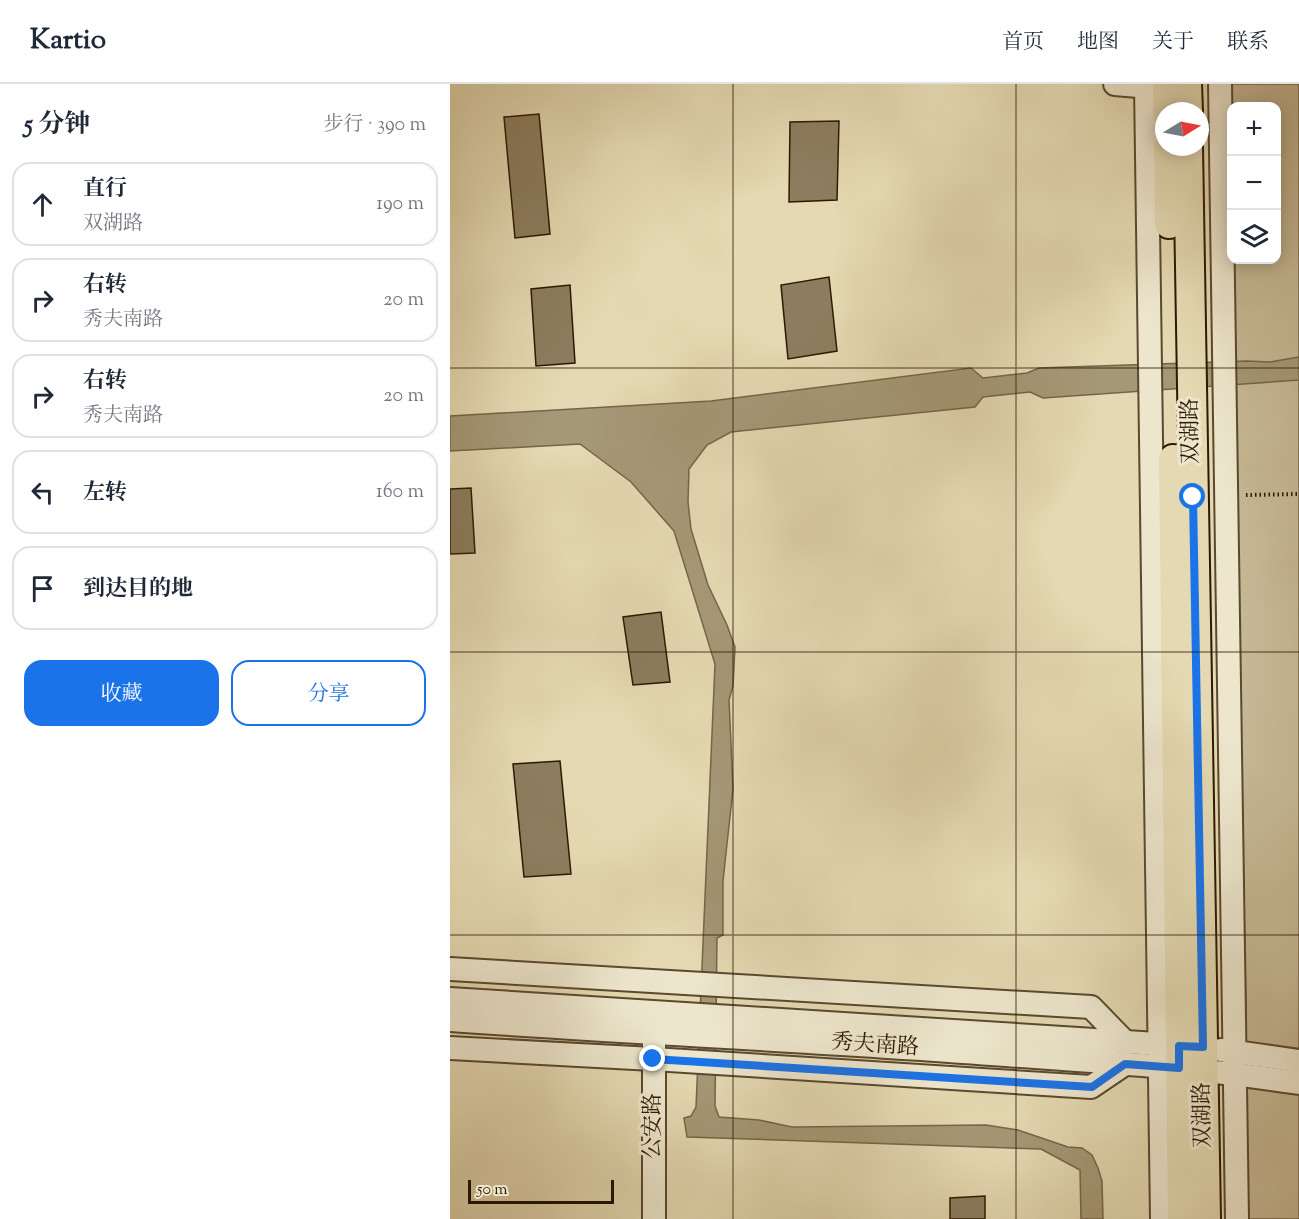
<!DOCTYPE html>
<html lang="zh">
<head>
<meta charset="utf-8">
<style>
  body { margin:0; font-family:"Sorts Mill Goudy","Noto Serif SC",serif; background:#f6f6f7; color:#1f2937 }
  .controls { position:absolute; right:18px; top:18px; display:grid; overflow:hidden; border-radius:12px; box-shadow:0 3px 15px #0003 }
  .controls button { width:54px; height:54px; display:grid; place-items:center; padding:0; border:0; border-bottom:2px solid #e0e1e3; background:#fff; color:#1f2937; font:30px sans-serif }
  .compass { position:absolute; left:705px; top:18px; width:54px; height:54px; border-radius:50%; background:#fff; box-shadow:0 3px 15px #0003; rotate:80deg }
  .scale { position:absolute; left:18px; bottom:15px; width:146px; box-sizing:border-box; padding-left:6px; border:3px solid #2c1902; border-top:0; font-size:16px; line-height:21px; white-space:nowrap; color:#2c1902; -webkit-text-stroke:4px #ede6cd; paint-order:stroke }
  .stop { position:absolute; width:18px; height:18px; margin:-14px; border:4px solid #1a73e8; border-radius:50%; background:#fff }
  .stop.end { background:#1a73e8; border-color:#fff; box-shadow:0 2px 6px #0008 }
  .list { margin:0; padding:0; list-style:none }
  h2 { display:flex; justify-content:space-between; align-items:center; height:78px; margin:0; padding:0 24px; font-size:26px }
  h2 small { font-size:20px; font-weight:400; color:#747a83 }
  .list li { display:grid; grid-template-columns:39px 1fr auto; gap:18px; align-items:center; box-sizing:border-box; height:84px; margin:0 12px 12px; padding:0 12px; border:2px solid #e0e1e3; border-radius:18px }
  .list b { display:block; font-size:22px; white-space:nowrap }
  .list p { margin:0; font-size:20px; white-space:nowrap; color:#747a83 }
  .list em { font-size:20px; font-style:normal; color:#747a83 }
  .actions { display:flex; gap:12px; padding:18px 24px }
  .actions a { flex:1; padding:14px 0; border:2px solid #1a73e8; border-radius:18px; text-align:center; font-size:21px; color:#1a73e8 }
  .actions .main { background:#1a73e8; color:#fff }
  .icon { flex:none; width:33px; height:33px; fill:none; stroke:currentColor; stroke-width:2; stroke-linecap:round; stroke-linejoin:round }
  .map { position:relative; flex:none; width:849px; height:1135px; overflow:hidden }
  header { display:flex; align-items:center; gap:36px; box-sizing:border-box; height:84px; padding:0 30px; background:#fff; border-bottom:2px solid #e0e1e3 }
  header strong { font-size:28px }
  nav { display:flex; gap:33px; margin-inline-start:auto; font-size:21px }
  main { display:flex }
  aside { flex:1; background:#fff }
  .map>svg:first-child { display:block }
</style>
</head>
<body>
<header>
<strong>Kartio</strong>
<nav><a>首页</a><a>地图</a><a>关于</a><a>联系</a></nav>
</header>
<main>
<aside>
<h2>5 分钟<small>步行 · 390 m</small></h2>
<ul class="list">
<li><svg class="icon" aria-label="ahead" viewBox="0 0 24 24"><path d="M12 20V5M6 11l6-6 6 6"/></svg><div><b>直行</b><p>双湖路</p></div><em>190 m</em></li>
<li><svg class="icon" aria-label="right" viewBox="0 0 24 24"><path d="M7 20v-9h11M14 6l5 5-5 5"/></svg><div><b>右转</b><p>秀夫南路</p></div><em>20 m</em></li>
<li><svg class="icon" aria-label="right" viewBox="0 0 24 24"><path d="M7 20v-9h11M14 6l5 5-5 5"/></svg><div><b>右转</b><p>秀夫南路</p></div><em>20 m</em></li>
<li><svg class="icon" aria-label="left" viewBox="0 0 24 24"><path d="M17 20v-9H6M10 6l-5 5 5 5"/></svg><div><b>左转</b></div><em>160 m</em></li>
<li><svg class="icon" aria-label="arrive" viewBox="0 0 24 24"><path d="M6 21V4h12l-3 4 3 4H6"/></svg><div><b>到达目的地</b></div></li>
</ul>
<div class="actions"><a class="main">收藏</a><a>分享</a></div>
</aside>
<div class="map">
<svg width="849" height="1135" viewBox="0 0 849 1135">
  <rect width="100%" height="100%" fill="#e4d9b2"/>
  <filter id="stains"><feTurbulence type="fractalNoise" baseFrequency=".00333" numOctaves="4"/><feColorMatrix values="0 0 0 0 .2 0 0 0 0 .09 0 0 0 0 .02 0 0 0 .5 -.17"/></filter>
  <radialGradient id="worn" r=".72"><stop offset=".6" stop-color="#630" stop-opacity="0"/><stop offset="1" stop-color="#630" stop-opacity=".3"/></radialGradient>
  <path fill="#c5b894" stroke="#78684b" stroke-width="1.5" d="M779,0h70v1135h-53v-210l-14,-749h44v-154h-44z"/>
  <path fill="#a59876" stroke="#756548" stroke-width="1.5" d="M849,273v23l-256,18 -13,-6 -47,5 -8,10 -244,25 -24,13 -18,24 -1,33 3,27 17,56 19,40 8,22 -2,39 -4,14 4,89 -10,92v54l-6,3 -2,168 4,11 40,3 33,7 194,-2 32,5 50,17 14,1 10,7 6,13 4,13 1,38h-22l-1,-49 -39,-21 -354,-12 -3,-19 7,-2 5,-9 19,-443 -41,-133 -43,-49 -51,-38 -130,7v-35l261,-15 260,-33 12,10 44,-5 12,-5 208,-7 23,1z"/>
  <g fill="#8c7d5e" stroke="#2c1902" stroke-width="1.5">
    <path d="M89,30l11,120 -35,4 -11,-121z"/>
    <path d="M389,37l-2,79 -48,2 1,-80z"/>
    <path d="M379,193l8,74 -49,8 -7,-74z"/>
    <path d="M120,201l5,78 -39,3 -5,-77z"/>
    <path d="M21,404l4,65 -25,1v-65z"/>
    <path d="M211,528l9,70 -37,3 -10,-68z"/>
    <path d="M110,677l11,113 -47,3 -11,-113z"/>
    <path d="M535,1112v23h-35v-21z"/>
  </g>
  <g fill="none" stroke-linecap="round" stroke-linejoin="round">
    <defs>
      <g id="minor">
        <path d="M665,0l47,4"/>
        <path d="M696,0l16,1135"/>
        <path d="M770,0l17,1135"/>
        <path d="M0,885l641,38 34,35"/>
        <path d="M0,915l723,46"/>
        <path d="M0,936c185,13 371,21 556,35 98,7 196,13 293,28"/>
        <path d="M204,960v175"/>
        <path d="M0,964l203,11 438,28 34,-23"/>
        <path d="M771,966l78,11"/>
      </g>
      <g id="major">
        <path d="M717,0v27"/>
        <path d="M737,0l1,27"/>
        <path d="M718,63l1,77"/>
        <path d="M738,63l18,1072"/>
        <path d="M723,375l9,760"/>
      </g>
    </defs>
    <use href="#minor" stroke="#5a492e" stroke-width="26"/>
    <use href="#major" stroke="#2c1902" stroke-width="32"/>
    <path stroke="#2c1902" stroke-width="4" stroke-dasharray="1.5 3" stroke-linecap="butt" d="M796,411l53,-1"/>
    <use href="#minor" stroke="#ede6cd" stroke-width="22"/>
    <use href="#major" stroke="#e4d9b2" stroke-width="28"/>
  </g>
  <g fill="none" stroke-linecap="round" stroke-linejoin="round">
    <path stroke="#1a73e8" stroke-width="8" d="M203,975l439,28 33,-23 54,4v-22l24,1 -10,-550"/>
  </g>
  <path fill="none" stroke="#2c1902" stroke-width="1.5" stroke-opacity="0.55" d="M283,0v1135M566,0v1135M0,284h849M0,568h849M0,851h849"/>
  <g text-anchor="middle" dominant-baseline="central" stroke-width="6" stroke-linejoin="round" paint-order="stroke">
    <g font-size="22" fill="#2c1902" stroke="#ede6cd">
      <text transform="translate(742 347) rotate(-91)">双湖路</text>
      <text transform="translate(425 962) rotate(4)">秀夫南路</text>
      <text transform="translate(754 1031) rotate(-91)">双湖路</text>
      <text transform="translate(204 1042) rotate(-90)">公安路</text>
    </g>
  </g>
  <rect width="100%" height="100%" filter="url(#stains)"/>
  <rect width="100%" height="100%" fill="url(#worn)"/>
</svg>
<div class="controls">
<button>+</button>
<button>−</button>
<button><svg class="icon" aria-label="layers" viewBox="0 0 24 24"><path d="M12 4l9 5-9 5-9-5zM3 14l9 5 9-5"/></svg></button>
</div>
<svg class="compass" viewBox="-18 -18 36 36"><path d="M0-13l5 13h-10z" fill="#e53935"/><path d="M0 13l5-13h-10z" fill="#747a83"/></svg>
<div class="scale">50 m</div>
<div class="stop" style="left:743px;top:413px"></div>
<div class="stop end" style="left:203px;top:975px"></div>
</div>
</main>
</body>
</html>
